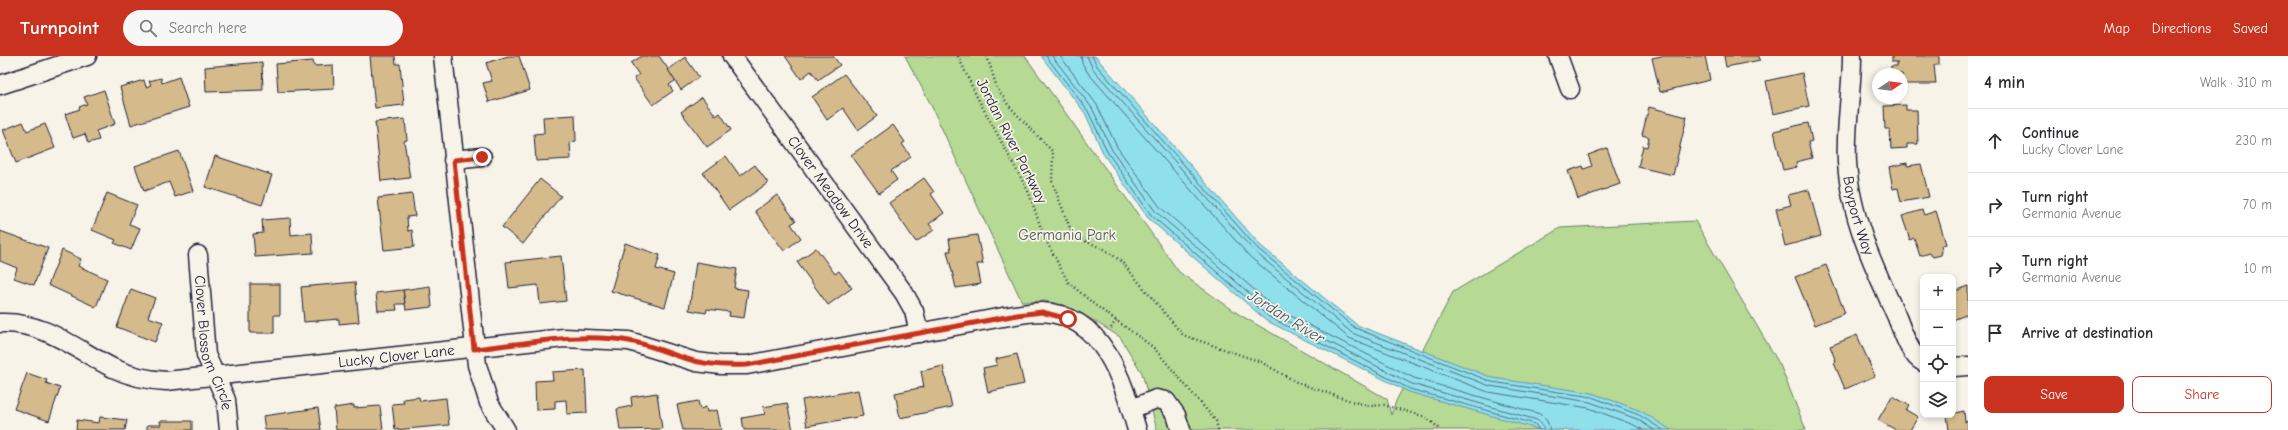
<!DOCTYPE html>
<html lang="en">
<head>
<meta charset="utf-8">
<style>
  body { margin:0; font-family:"Comic Neue",sans-serif; background:#f7f7f7; color:#2b2b33 }
  .controls { position:absolute; right:12px; bottom:12px; display:grid; overflow:hidden; border-radius:8px; box-shadow:0 2px 6px #0003 }
  .controls button { width:36px; height:36px; display:grid; place-items:center; padding:0; border:0; border-bottom:1px solid #e1e1e2; background:#fff; color:#2b2b33; font:20px sans-serif }
  .compass { position:absolute; left:1872px; top:12px; width:36px; height:36px; border-radius:50%; background:#fff; box-shadow:0 2px 6px #0003; rotate:77deg }
  .stop { position:absolute; width:12px; height:12px; margin:-9px; border:3px solid #c8321e; border-radius:50%; background:#fff }
  .stop.end { background:#c8321e; border-color:#fff; box-shadow:0 1px 4px #0008 }
  .list { margin:0; padding:0; list-style:none }
  h2 { display:flex; justify-content:space-between; align-items:center; height:52px; margin:0; padding:0 16px; font-size:17px }
  h2 small { font-size:13px; font-weight:400; color:#7c7c81 }
  .list li { display:grid; grid-template-columns:26px 1fr auto; gap:12px; align-items:center; box-sizing:border-box; height:64px; padding:0 16px; border-top:1px solid #e1e1e2 }
  .list b { display:block; font-size:15px; white-space:nowrap }
  .list p { margin:0; font-size:13px; white-space:nowrap; color:#7c7c81 }
  .list em { font-size:13px; font-style:normal; color:#7c7c81 }
  .actions { display:flex; gap:8px; padding:12px 16px }
  .actions a { flex:1; padding:9px 0; border:1px solid #c8321e; border-radius:8px; text-align:center; font-size:14px; color:#c8321e }
  .actions .main { background:#c8321e; color:#fff }
  .icon { flex:none; width:22px; height:22px; fill:none; stroke:currentColor; stroke-width:2; stroke-linecap:round; stroke-linejoin:round }
  .map { position:relative; flex:none; width:1968px; height:374px; overflow:hidden }
  header { display:flex; align-items:center; gap:24px; box-sizing:border-box; height:56px; padding:0 20px; background:#c8321e; color:#fff }
  header strong { font-size:19px }
  nav { display:flex; gap:22px; margin-inline-start:auto; font-size:14px }
  .search { width:280px; height:36px; background:#f7f7f7; display:flex; align-items:center; gap:10px; box-sizing:border-box; padding:0 14px; border-radius:22px; color:#7c7c81; font-size:15px }
  main { display:flex }
  aside { flex:1; background:#fff }
  .map>svg:first-child { display:block }
</style>
</head>
<body>
<header>
<strong>Turnpoint</strong>
<div class="search"><svg class="icon" aria-label="search" viewBox="0 0 24 24"><circle cx="10" cy="10" r="6"/><path d="M15 15l6 6"/></svg>Search here</div>
<nav><a>Map</a><a>Directions</a><a>Saved</a></nav>
</header>
<main>
<div class="map">
<svg width="1968" height="374" viewBox="0 0 1968 374">
  <rect width="100%" height="100%" fill="#f7f3e8"/>
  <filter id="ink" filterUnits="userSpaceOnUse"><feTurbulence type="fractalNoise" baseFrequency=".025" numOctaves="2"/><feDisplacementMap in="SourceGraphic" scale="8" xChannelSelector="R" yChannelSelector="G"/><feConvolveMatrix kernelMatrix="1 2 1 2 8 2 1 2 1" color-interpolation-filters="sRGB"/></filter>
  <g filter="url(#ink)">
    <path fill="#b6da94" stroke="#6c7e68" d="M905,0h120l154,216 61,43 147,84 4,16 5,-14 57,-109 107,-64 135,-7 85,144 26,65h-649l-15,-57 -22,-36 -34,-21 -23,-11 -18,-4 -23,1 -92,-199z"/>
    <path fill="#90e0ec" stroke="#6494a5" d="M1041,0h54l166,190 96,79 136,53 99,15 49,18 30,19h-130l-132,-38 -142,-71 -119,-103 -44,-63 -19,-42z"/>
    <g fill="none" stroke-linecap="round" stroke-linejoin="round">
      <g stroke="#4e6e82" stroke-width="1">
        <path d="M1046,0l42,55 20,42 43,62 118,102 141,72 125,35 4,6"/>
        <path d="M1052,0l40,52 20,42 43,61 117,102 140,71 125,36 5,4 2,6"/>
        <path d="M1060,0l37,49 20,42 43,60 115,101 139,70 126,36 7,7 3,9"/>
        <path d="M1081,0l1,7 6,10 162,184 99,81 139,54 101,16 45,17 9,5"/>
        <path d="M1087,0l6,13 162,183 97,81 138,53 100,16 47,17 17,11"/>
        <path d="M1092,0l5,10 161,183 97,79 137,54 100,15 47,18 24,15"/>
      </g>
    </g>
    <g fill="#d5bb8b" stroke="#22223b">
      <path d="M370,0h25l1,8h4l4,41 -29,3z"/>
      <path d="M508,0h11l11,34 -41,12 -6,-19 9,-2 -6,-18z"/>
      <path d="M642,0h17l17,24 -7,5 4,6 -20,14 -19,-27 5,-3 -8,-12z"/>
      <path d="M785,0h48l7,9 -22,15 -7,-9 -10,8z"/>
      <path d="M1661,0h44l5,24 -50,12 -8,-34z"/>
      <path d="M1724,0h35l1,4 -34,7z"/>
      <path d="M1892,0h47v9h-5l2,19h-34v-10h-11v-8h6v-4h-5z"/>
      <path d="M685,1l14,20 -18,13 -13,-20z"/>
      <path d="M313,5l1,5 19,-1 1,24 -56,3 -2,-28z"/>
      <path d="M262,6l1,28 -57,2 -1,-25z"/>
      <path d="M1802,17l7,33 -36,8 -7,-33z"/>
      <path d="M844,18l33,42 -19,14 -15,-22 -16,12 -15,-23z"/>
      <path d="M179,21l10,30 -58,18 -11,-38 24,-7 2,7 5,-2 -2,-4 12,-3 1,5z"/>
      <path d="M104,34l11,34 -19,7 3,9 -11,3 -3,-9 -12,4 -8,-24 15,-5 -1,-2 8,-3 -3,-7z"/>
      <path d="M702,41l14,19 4,-3 11,17 -24,17 -26,-35z"/>
      <path d="M1906,49v5h11l1,34h-11v4l-16,1 -1,-20h-5l-1,-23z"/>
      <path d="M1649,51l38,10 -14,58 -35,-8 5,-21 4,1 2,-10 -7,-2z"/>
      <path d="M575,59l1,26 -6,1 1,17 -35,2 -2,-27 10,-1 -1,-16z"/>
      <path d="M405,63l2,21 -3,1 6,37 -29,3 -6,-59z"/>
      <path d="M23,66l4,9 18,-7 10,24 -39,15 -13,-33z"/>
      <path d="M1808,67l4,18 -4,1 4,16 -16,4 1,5 -14,3 -9,-39z"/>
      <path d="M893,69l12,17 -3,2 9,13 -20,14 6,9 -18,13 -28,-38z"/>
      <path d="M1607,92l13,36 -42,15 -10,-28 15,-5 1,3 8,-3 -4,-11z"/>
      <path d="M179,95l14,40 -18,6 -6,-15 -25,9 -9,-25z"/>
      <path d="M215,100l57,19 -10,30 -57,-18z"/>
      <path d="M726,100l14,20 15,-11 13,18 -39,27 -26,-37z"/>
      <path d="M1907,107v3l14,-2 8,33 -28,5 -3,-14 -5,1 -4,-22z"/>
      <path d="M924,122l10,14 -3,2 13,19 -15,11 5,6 -18,12 -27,-39z"/>
      <path d="M540,123l21,17 -38,48 -21,-17z"/>
      <path d="M1809,134l12,46 -36,10 -9,-37 15,-4 -3,-10z"/>
      <path d="M107,137l30,12 -8,19 11,4 -9,22 -17,-7 2,-3 -24,-10z"/>
      <path d="M412,138l3,22 -8,1 1,14 4,-1 2,17 -30,3 -6,-52z"/>
      <path d="M777,139l19,26 -5,3 10,14 -17,13 -29,-40z"/>
      <path d="M1922,154l2,5 12,-4 10,33 -5,2 1,5 -1,4 -8,2 -3,-4 -10,3 -6,-18 -4,2 -8,-24z"/>
      <path d="M290,162l1,17 21,-2 1,20 -58,4 -2,-23 10,-1 -1,-13z"/>
      <path d="M0,175l48,17 -14,37 -20,-7 3,-10 -17,-7z"/>
      <path d="M977,179l6,29h-6l4,20 -25,4 -9,-37h4l-2,-12z"/>
      <path d="M625,187l35,12 -4,14 18,5 -9,33 -54,-16z"/>
      <path d="M816,192l19,26 4,-3 13,17 -24,17 -31,-43z"/>
      <path d="M62,194l19,9 -3,7 29,13 -11,28 -48,-22z"/>
      <path d="M561,200l5,45 -26,3 -2,-19 -29,3 -3,-26z"/>
      <path d="M696,206l41,7 -3,19 14,2 -4,28 -15,-2 1,-4 -23,-3 -1,4 -17,-3z"/>
      <path d="M1826,209l19,48 -30,12 -20,-48z"/>
      <path d="M355,226l4,40 -20,2v-5l-35,3 -3,-35z"/>
      <path d="M250,228h30v31h-6v18h-24z"/>
      <path d="M430,230l2,21 -26,3 -3,-20z"/>
      <path d="M1968,230v28l-15,6v-28z"/>
      <path d="M131,233l24,9 -7,19 15,5 -8,20 -38,-15z"/>
      <path d="M403,234l2,14h-9l1,6 -19,1 -2,-18z"/>
      <path d="M1857,279l18,41 -30,13 -11,-26 2,-1 -6,-16z"/>
      <path d="M1017,298l7,30 -36,8 -5,-24 14,-3 -1,-6z"/>
      <path d="M943,310l9,41 -52,11 -5,-25 29,-6 -3,-16z"/>
      <path d="M585,314l2,43 -20,1 -1,-14 -11,1v8l-19,1 -1,-29 18,-1 -1,-8z"/>
      <path d="M27,317l20,7 -1,3 14,5 -11,33 -35,-12z"/>
      <path d="M858,334l5,26 -56,10 -5,-26z"/>
      <path d="M657,337l5,36 -42,1 -3,-21 15,-3 -1,-9z"/>
      <path d="M1892,340l17,9 -3,5 12,7 -8,13h-14l-18,-10z"/>
      <path d="M419,341l1,4 26,-3 3,27 -54,5 -3,-26 12,-1 -1,-4z"/>
      <path d="M698,345l2,8 6,-2 1,5 10,-2 4,20h-38l-6,-25z"/>
      <path d="M787,347l6,27h-49l-2,-12 23,-4 -2,-7z"/>
      <path d="M354,349v3l26,-2 3,24h-47l-2,-22z"/>
      <path d="M318,352l3,22h-56l-2,-14z"/>
      <path d="M1964,355l1,11 3,-1v9h-19l-2,-15z"/>
      <path d="M100,361l27,3 -2,10h-49l1,-10 22,3z"/>
      <path d="M160,365h32v9h-45v-5h14z"/>
    </g>
    <g fill="none" stroke-linecap="round" stroke-linejoin="round">
      <defs>
        <g id="minor">
          <path d="M443,0l34,309 12,38 17,27"/>
          <path id="s1" d="M732,0l172,237 10,18 5,22"/>
          <path d="M1558,0l12,33"/>
          <path id="s2" d="M1852,0c0,35 -7,71 -5,106 3,54 27,105 49,153 6,14 13,40 27,47"/>
          <path d="M0,29l87,-29"/>
          <path d="M453,104l29,-3"/>
          <path id="s3" d="M198,199l8,100 20,45 3,30"/>
          <path id="s4" d="M0,267c44,-2 75,26 113,45 17,8 35,12 53,13l398,-43 65,3 67,21 25,3h26l256,-48c13,-2 26,-5 39,-5 62,3 81,70 95,118"/>
          <path d="M1953,311l15,-1"/>
          <path d="M1131,353l25,-10 10,2 10,14 5,15"/>
        </g>
      </defs>
      <use href="#minor" stroke="#22223b" stroke-width="21"/>
      <g stroke="#22223b" stroke-width="2.5" stroke-dasharray="1 3" stroke-linecap="butt">
        <path d="M958,0l18,39 53,98 15,44 24,45 27,23 58,42 63,74 2,9"/>
        <path d="M987,0l10,32 12,18 44,46 -1,29 21,55 31,13 17,12 62,74 78,27 37,21 56,19 16,4 14,-1 42,12 15,13"/>
        <path d="M1111,272l5,-8"/>
      </g>
      <use href="#minor" stroke="#f7f3e8" stroke-width="18"/>
    </g>
  </g>
  <g fill="none" stroke-linecap="round" stroke-linejoin="round" filter="url(#ink)">
    <path stroke="#c8321e" stroke-width="5" d="M482,101l-28,3 20,189c52,-5 103,-17 155,-8 19,3 36,11 55,17 20,7 42,8 63,7l270,-50 25,-3 26,7"/>
  </g>
  <g text-anchor="middle" dominant-baseline="central" stroke-width="3.5" stroke-linejoin="round" paint-order="stroke">
    <g font-size="15" fill="#22223b" stroke="#f7f3e8">
      <text transform="translate(1012 85) rotate(63)">Jordan River Parkway</text>
      <text stroke="none"><textPath href="#s1" startOffset="168">Clover Meadow Drive</textPath></text>
      <text stroke="none"><textPath href="#s2" startOffset="161">Bayport Way</textPath></text>
      <text stroke="none"><textPath href="#s3" startOffset="90">Clover Blossom Circle</textPath></text>
      <text stroke="none"><textPath href="#s4" startOffset="410">Lucky Clover Lane</textPath></text>
    </g>
    <g font-size="15" fill="#4e5956" stroke="#f7f3e8">
      <text x="1067" y="179">Germania Park</text>
    </g>
    <g font-size="16" font-style="italic" fill="#3e5267" stroke="#f7f3e8">
      <text transform="translate(1286 261) rotate(32)">Jordan River</text>
    </g>
  </g>
</svg>
<div class="controls">
<button>+</button>
<button>−</button>
<button><svg class="icon" aria-label="locate" viewBox="0 0 24 24"><circle cx="12" cy="12" r="6"/><path d="M12 2v4M12 18v4M2 12h4M18 12h4"/></svg></button>
<button><svg class="icon" aria-label="layers" viewBox="0 0 24 24"><path d="M12 4l9 5-9 5-9-5zM3 14l9 5 9-5"/></svg></button>
</div>
<svg class="compass" viewBox="-18 -18 36 36"><path d="M0-13l5 13h-10z" fill="#e53935"/><path d="M0 13l5-13h-10z" fill="#7c7c81"/></svg>
<div class="stop" style="left:1068px;top:263px"></div>
<div class="stop end" style="left:482px;top:101px"></div>
</div>
<aside>
<h2>4 min<small>Walk · 310 m</small></h2>
<ul class="list">
<li><svg class="icon" aria-label="ahead" viewBox="0 0 24 24"><path d="M12 20V5M6 11l6-6 6 6"/></svg><div><b>Continue</b><p>Lucky Clover Lane</p></div><em>230 m</em></li>
<li><svg class="icon" aria-label="right" viewBox="0 0 24 24"><path d="M7 20v-9h11M14 6l5 5-5 5"/></svg><div><b>Turn right</b><p>Germania Avenue</p></div><em>70 m</em></li>
<li><svg class="icon" aria-label="right" viewBox="0 0 24 24"><path d="M7 20v-9h11M14 6l5 5-5 5"/></svg><div><b>Turn right</b><p>Germania Avenue</p></div><em>10 m</em></li>
<li><svg class="icon" aria-label="arrive" viewBox="0 0 24 24"><path d="M6 21V4h12l-3 4 3 4H6"/></svg><div><b>Arrive at destination</b></div></li>
</ul>
<div class="actions"><a class="main">Save</a><a>Share</a></div>
</aside>
</main>
</body>
</html>
